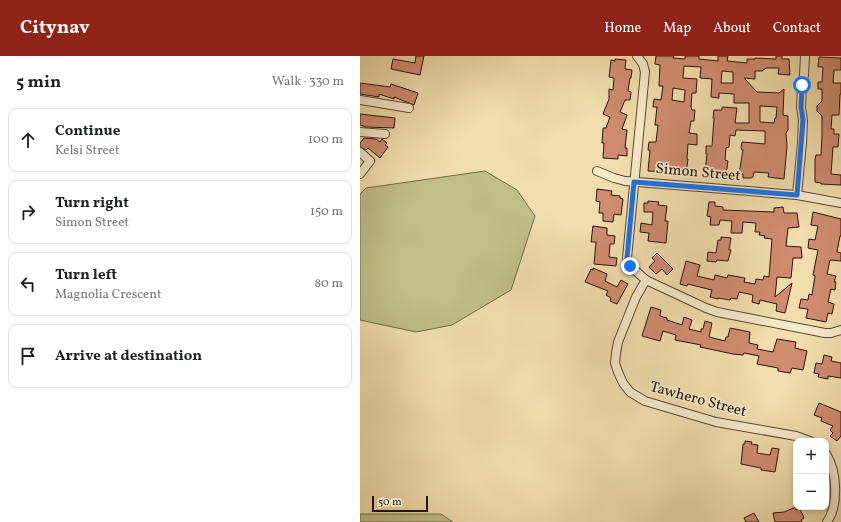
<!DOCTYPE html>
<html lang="en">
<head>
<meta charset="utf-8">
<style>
  body { margin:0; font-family:Vollkorn,serif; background:#f6f6f6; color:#202124 }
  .controls { position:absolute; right:12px; bottom:12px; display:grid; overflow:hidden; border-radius:8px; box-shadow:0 2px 6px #0003 }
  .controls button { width:36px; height:36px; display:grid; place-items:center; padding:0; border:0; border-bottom:1px solid #e0e0e0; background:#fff; color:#202124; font:20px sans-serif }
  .scale { position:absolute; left:12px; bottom:10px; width:56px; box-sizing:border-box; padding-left:4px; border:2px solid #29140a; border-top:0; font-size:11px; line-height:14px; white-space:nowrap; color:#29140a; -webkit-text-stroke:3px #f6e9ca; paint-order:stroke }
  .stop { position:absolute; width:12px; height:12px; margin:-9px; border:3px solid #1a73e8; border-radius:50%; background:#fff }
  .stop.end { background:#1a73e8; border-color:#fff; box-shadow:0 1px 4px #0008 }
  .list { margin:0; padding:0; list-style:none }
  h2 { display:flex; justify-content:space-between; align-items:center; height:52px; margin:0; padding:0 16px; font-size:17px }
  h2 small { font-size:13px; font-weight:400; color:#757577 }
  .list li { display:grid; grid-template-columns:26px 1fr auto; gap:12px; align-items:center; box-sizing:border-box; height:64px; margin:0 8px 8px; padding:0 8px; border:1px solid #e0e0e0; border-radius:8px }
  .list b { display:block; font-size:15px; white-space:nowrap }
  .list p { margin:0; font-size:13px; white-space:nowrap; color:#757577 }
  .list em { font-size:13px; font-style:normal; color:#757577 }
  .icon { flex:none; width:22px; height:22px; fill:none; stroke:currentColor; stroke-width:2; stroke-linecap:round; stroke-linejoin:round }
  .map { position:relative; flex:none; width:481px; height:466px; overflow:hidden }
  header { display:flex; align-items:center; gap:24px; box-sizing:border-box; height:56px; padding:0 20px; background:#8f2418; color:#fff }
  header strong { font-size:19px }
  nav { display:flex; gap:22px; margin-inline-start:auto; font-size:14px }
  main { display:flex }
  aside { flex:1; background:#fff }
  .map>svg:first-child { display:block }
</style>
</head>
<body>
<header>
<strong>Citynav</strong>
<nav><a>Home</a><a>Map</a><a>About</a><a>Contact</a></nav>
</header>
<main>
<aside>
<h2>5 min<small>Walk · 330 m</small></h2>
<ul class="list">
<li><svg class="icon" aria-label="ahead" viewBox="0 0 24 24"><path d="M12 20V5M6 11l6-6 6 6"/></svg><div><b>Continue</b><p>Kelsi Street</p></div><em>100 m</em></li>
<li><svg class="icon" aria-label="right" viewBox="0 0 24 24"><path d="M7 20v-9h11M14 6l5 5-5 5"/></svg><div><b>Turn right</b><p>Simon Street</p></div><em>150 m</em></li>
<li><svg class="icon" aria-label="left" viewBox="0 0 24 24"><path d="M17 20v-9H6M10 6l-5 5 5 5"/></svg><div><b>Turn left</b><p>Magnolia Crescent</p></div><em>80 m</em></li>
<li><svg class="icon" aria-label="arrive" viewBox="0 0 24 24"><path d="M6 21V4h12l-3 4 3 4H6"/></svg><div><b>Arrive at destination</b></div></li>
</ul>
</aside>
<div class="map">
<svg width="481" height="466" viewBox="0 0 481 466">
  <rect width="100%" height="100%" fill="#f1ddad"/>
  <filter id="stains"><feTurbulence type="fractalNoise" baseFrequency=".005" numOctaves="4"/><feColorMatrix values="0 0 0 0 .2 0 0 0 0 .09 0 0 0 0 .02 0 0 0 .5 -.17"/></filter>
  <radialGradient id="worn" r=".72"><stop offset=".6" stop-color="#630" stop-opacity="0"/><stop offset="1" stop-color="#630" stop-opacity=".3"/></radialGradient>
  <g fill="#bfbf86" stroke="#746a48">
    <path d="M125,115l32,19 18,26 -24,74 -59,35 -36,7 -56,-12v-126l6,-6z"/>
    <path d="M0,458h81l12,8h-93z"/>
  </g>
  <g fill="#d08c70" stroke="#29140a" fill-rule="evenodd">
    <path d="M56,0h8l-4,19 -29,-6 2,-10 22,4z"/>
    <path d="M296,0h18l-1,2 12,1v-3h14v3l19,2v-5h10l-1,5 20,2v-4h8v-1l21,1v-3h6v3h7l1,16 -12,-1 1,-6h-13l-4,3h-7v8l-11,-1 13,14 22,1 5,-4 -1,26 5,1v14l-2,3 1,13 -3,33 -16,-2 1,-4 -15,-1 -1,5 -2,1h-8v-4h-4l4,-24h-1l-1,-2 1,-6 23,2v-13l-29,-1 -1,6 -5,-1 -1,12 -3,1 -1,12 3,1 -2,13h-14v-1l-7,-1 2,-18h-1v-8h6l2,-28h-1l1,-8h8v-3l15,1 -2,15h14v-20h-15v-9l-15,-1v5l-8,-1 1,-18 -12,-1 1,-11 -17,-1 -1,12 14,1 -1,14h-4l-1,14 1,3h3l-1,11h-3l-2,12 8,1v11l-9,-1 -1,15h1l-2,15h-8v-2l-30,-1 2,-21h-2l1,-8h7l2,-17h-3l2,-18h-4l1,-8 7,1 2,-14h-4l1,-21 -5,-1zM362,15l11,1v11h-12zM313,32l12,2 -1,12 -12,-2zM400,50l17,1 -1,11h-1l-1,5 -14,-1z"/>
    <path d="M459,1l22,1v12h-7l-1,13h8v11h-1l-1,21h-7l-1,14h3v5h5l-1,13h-5l-2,27 10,1v10l-20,-1v-1l-6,-1v-23l1,-4h5l1,-20v-19l-5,-5v-5l5,-5v-12h-4v-7h4l1,-15h-5z"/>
    <path d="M255,3l11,1 -1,9 7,1 -1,8h-1l-2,13 3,1 -1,8h-5l-5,12 7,3 -5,14 5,1 -2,18h2v8l-9,-1v4l-15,-1 1,-15h-2l1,-15h3l4,-11 -7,-3 6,-15v-10l4,1 1,-12 -5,-1 2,-17 4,1z"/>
    <path d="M0,27l30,4 1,-3 27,9 -4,12 -20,-8v2l-15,-5v3l-19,-3z"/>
    <path d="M0,58l35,4 -1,10 -28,-1 -6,-2z"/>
    <path d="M4,82l12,1 4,3 2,-3 5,4 -2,2 3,2 -8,11 -12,-10 -2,2 -6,-3v-4z"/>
    <path d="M237,133l15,2 -1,4 9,1v2l3,1 -2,16 -7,-1 -1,8 -10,-1v-8h-4l1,-11 -4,-1z"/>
    <path d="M288,145l11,1 -1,3 9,1 -2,15h3l-2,22 -18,-2 1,-8 -9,-1 1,-9 11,2 1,-13h-9v-9h4z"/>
    <path d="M349,146h6v4l8,1v3l51,2v-4l9,-1 1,6h13l2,14 -11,1 -2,18 15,1 1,11h-9l-2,20 -14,-1 -2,20 17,-14 -7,30 -9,-2 1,-7 -17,-4 -1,4 -7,-2 1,-7 -14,-3 -2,7 -6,-1 -1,2 -12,-2v1l-8,-2 2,-7 -24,-6 -1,2 -7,-2 6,-23 14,4 -3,11 17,4 1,-5 12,3 1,-3 17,3 -1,4 11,2 1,-5 7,1 1,-4 5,1 3,-38 -8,-1 1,-2 -6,-1 1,-3h-5l1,-9 -13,-1 -1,11h-11l1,-12 -12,-1 -1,5h-9l1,-8 -4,-1z"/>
    <path d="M453,156l28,7v17h-1l-3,16 4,1v8l-11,-1 -3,14 9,2 -2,6h2l-1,8 -4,-1 -3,13 6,2 -2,10 -4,-1 -2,9 -20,-4 2,-9 -9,-1 2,-9 7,1 1,-6 3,1 3,-19 -2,-1 5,-25 -10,-2 1,-9 6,1 3,-14 -7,-1z"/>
    <path d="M233,170l14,2v7l8,1 -1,8h-4l-1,13 8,1 -1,8 -22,-2 2,-22h-5z"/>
    <path d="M361,181l10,1 -2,12h2l-3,11 -11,-1 -1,2 -9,-1 1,-9 8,1 2,-13h3z"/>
    <path d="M297,197l16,16 -6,6 -5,-6 -6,5 -7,-7 6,-6 -3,-3z"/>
    <path d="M233,212l14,6 -2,7 12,6 4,-7 7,4 -11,20 -7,-3 1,-3 -5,-3 2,-4 -23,-9 6,-13 2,1z"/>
    <path d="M291,251l10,3 -1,6 7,2v2l15,5 2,-8 8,3 -3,9 12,3v-3h2l2,-8 7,2 -3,14 16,4 1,-4h2l2,-9 20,4 -1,11 9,2 -1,4 16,3 4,-13 19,3 -1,6 12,3 -4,19 -11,-2 -2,5 -12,-2v-3l-21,-4 2,-8 -15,-3 -1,2 -10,-1 -33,-7 1,-2 -26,-5 1,-5 -13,-4 -3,10 -18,-5z"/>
    <path d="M464,299l8,2 -1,4 10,2v15l-13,-2v3l-10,-2 1,-3 -5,-1 2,-10 6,1z"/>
    <path d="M459,347l22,9v24l-4,5 -7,-5 3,-3 -3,-3 3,-4 -12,-5 1,-3 -8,-3z"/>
    <path d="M385,385l7,1 -1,2 7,1 -1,8 13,2 2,-7 7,1 -4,23 -14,-2v-2l-20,-4 2,-20h2z"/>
    <path d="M436,451v3l4,-1 4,9 -3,2 1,2h-27l-2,-9 11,-1z"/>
    <path d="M394,457l5,9h-13l-2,-4z"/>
  </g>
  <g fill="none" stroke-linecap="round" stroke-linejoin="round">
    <defs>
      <g id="minor">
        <path d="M277,0l6,8 2,8 -18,186 3,8 16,14 60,28 11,4 108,21h6l10,-3"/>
        <path d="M0,44l49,8"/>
        <path d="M0,76l25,2"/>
        <path d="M0,96l10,9 -10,13"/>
        <path d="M237,115l17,7 11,3 172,14 44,8"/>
        <path d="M437,139l5,-52 1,-23 -2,-13 1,-22 2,-10 1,-19"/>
        <path d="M286,224l-10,17 -18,45 -2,11 -1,10 3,9 5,11 7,9 15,9 71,21 80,14 14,5"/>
        <path d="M466,398c11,17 13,51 1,68"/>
      </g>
    </defs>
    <use href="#minor" stroke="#5b4633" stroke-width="10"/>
    <use href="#minor" stroke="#f6e9ca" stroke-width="8"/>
  </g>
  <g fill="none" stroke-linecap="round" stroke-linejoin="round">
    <path stroke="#1a73e8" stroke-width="5" d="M270,210l-3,-8 7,-76 163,13 6,-75 -2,-13 1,-22"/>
  </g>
  <g text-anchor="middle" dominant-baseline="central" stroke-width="3.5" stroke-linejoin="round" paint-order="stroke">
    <g font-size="15" fill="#29140a" stroke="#f6e9ca">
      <text transform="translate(338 117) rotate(5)">Simon Street</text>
      <text transform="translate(338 344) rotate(15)">Tawhero Street</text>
    </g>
  </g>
  <rect width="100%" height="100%" filter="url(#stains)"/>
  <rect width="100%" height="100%" fill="url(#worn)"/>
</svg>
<div class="controls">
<button>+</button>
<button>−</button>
</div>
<div class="scale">50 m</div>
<div class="stop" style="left:442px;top:29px"></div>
<div class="stop end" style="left:270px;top:210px"></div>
</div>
</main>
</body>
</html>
